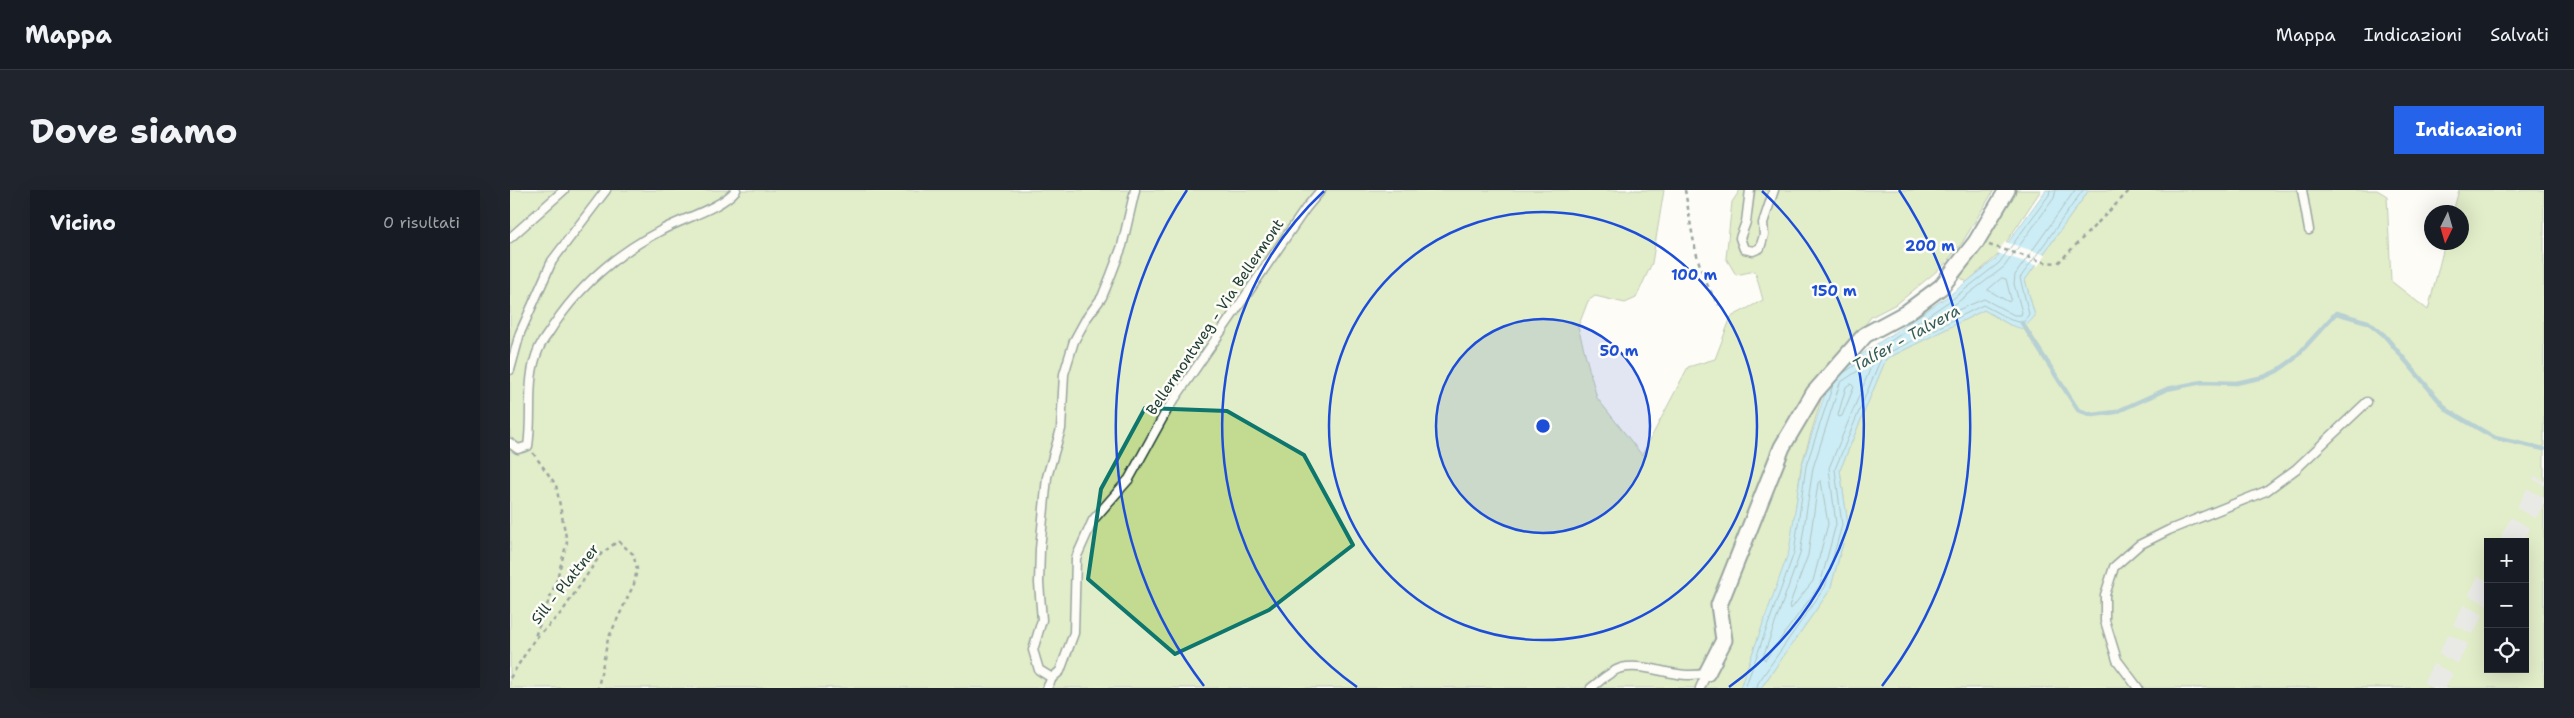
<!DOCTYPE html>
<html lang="it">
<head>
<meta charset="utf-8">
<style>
  body { margin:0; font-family:"Shantell Sans",sans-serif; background:#20242c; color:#f1f3f6 }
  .controls { position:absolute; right:15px; bottom:15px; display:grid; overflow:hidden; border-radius:0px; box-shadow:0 5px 20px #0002 }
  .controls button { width:45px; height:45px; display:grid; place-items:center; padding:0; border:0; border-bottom:1px solid #363941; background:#171b24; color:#f1f3f6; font:25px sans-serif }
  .compass { position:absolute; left:1914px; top:15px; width:45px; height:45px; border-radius:50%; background:#171b24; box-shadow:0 5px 20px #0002; rotate:185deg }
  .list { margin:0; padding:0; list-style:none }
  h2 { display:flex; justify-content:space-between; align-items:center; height:65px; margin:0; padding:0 20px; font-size:21px }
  h2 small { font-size:16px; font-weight:400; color:#9ea1a6 }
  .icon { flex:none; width:28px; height:28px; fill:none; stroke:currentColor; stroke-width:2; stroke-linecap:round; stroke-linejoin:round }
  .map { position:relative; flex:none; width:2034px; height:498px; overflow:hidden; border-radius:0px }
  header { display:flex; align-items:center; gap:30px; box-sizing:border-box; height:70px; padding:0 25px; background:#171b24; border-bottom:1px solid #363941 }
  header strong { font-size:24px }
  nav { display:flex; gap:28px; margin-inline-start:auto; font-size:18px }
  .intro { display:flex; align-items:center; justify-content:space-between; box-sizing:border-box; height:120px; padding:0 30px }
  h1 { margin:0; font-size:35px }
  .button { padding:12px 22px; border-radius:0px; background:#2563eb; color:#fff; font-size:18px; font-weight:700 }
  main { display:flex; gap:30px; padding:0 30px }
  aside { flex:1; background:#171b24; border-radius:0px; box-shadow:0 5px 20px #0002 }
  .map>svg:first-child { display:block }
</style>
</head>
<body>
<header>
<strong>Mappa</strong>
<nav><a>Mappa</a><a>Indicazioni</a><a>Salvati</a></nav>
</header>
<div class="intro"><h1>Dove siamo</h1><a class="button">Indicazioni</a></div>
<main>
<aside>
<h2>Vicino<small>0 risultati</small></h2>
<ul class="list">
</ul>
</aside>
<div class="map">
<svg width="2034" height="498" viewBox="0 0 2034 498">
  <rect width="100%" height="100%" fill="#fdfcf7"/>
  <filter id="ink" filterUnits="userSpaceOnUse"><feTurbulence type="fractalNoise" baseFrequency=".02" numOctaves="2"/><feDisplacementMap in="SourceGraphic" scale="10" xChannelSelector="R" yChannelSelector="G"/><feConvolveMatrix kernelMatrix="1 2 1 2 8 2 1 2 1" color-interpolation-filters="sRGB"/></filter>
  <g filter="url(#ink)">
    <g fill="#c2db91" stroke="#708c62" fill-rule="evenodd">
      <path d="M0,0h1154l-12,73 -16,35 -11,5 -30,-7 -7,5 -10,26 19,71 45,57 46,-88 27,-8 16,-42 32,-17 -8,-29 -19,4 -10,-17 6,-56 8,-12h254l-32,53 -18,22 -46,38 -27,14 -42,56 -28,94 -11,83 -50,138h-1230z"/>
      <path d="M1507,0h24l-43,65 -31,27 -9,-6 32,-41z"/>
      <path d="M1579,0h288l10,6 4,85 37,29 17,-67 16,-1v-30h-8l6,-22h85v498h-783l69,-98 18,-65 -8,-55 46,-111 98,-49 26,15 25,-9 -10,-36zM1978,352h37v127h-37z"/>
    </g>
    <path fill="#90dbf1" stroke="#639ca5" d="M1536,0h43l-64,90 10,36 -12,13 -13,-4 -26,-15 -98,49 -46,111 8,55 -18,65 -69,98h-21l49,-137 13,-86 29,-90 120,-81 45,-35z"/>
    <path fill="#fdfcf7" d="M1495,52l41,13 -8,11 -41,-13z"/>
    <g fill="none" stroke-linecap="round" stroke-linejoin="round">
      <g stroke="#4c7c80" stroke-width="1">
        <path d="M1546,0l-2,8 -50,69 -58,44v4l38,-16 30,16h7l1,-3 -8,-28 1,-9 60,-85"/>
        <path d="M1492,88l4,1 5,20 -2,3 -21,-12z"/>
        <path d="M1359,174l2,3 -42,101 7,56 -16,61 -55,75 -2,-3 37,-103 13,-86 27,-85z"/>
        <path d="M1335,182l109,-74 45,-35 50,-68 1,-5"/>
        <path d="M1341,194l3,3 -12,29 -3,1 -1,-2 8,-28z"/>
        <path d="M1311,291l7,43 -15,57 -22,28 -2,-3 19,-51 10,-72z"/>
        <path d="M1235,498l49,-135 12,-87 27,-81"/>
        <path d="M1247,498l1,-5 67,-96 17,-62 -7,-56 47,-113 101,-51 28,15 12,3 6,-9 -9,-36 63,-88"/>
      </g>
      <path stroke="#639ca5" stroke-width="4.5" d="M1512,133l56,87 15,5 23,-3 51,-23 35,-7 34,1 28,-6 13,-6 17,-12 42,-46 32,9 16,13 63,75 48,28 49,11"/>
      <g stroke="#d1d6d0" stroke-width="22" stroke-dasharray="22 11" stroke-linecap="butt">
        <path d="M2000,352l34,-61"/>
        <path d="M1923,498l55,-107"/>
      </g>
      <defs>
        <g id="service">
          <path d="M625,0l-13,56 -11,29 -9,22 -16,22 -12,22 -10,33 -3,55 -14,48 -7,72 -1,34 3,37 -9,30 6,20 13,8 8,-7 14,-38 2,-75 17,-38 36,-41 38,-69 139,-202 15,-18"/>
          <path d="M1240,0l-4,32 -6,16 4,11 9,2 7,-3 4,-13 -1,-12 11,-33"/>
          <path d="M1792,0l7,40"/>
          <path d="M0,48l54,-48"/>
          <path d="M0,180l10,-37 32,-72 54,-71"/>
          <path d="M0,253l8,6 10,-3c5,-32 -3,-67 11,-98 3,-7 10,-15 14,-22 28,-42 63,-72 107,-95 23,-13 60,-22 76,-41"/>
          <path d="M537,498l5,-10"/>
          <path d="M1081,498c8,-6 19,-17 30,-20 29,-6 55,13 86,5"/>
          <path d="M1190,498l7,-15"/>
          <path d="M1628,498l-21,-28 -12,-39v-26l9,-28 25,-22 30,-15 97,-39 30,-22 71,-67"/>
        </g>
        <path id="minor" d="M1197,483l17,-33 -5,-35 63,-158 32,-54 51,-58 41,-22 35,-26 35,-45 31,-52"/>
      </defs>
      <use href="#service" stroke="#1f3d34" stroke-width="11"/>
      <use href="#minor" stroke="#1f3d34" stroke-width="19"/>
      <g stroke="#1f3d34" stroke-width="2.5" stroke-dasharray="4 4" stroke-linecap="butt">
        <path d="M1175,0c7,40 10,81 34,115"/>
        <path d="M1479,55l55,17 14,1 72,-73"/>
        <path d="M23,263l23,32 11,57 -11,40 -22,57"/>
        <path d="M0,488l24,-38 28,-28 39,-58 17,-13 15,13 4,15 -3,15 -26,55 -10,49"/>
      </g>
      <use href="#service" stroke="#fdfcf7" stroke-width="8"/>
      <use href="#minor" stroke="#fdfcf7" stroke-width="15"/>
    </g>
  </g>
  <path d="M0 0H2034V498H0ZM635,218l82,3 77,44 49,90 -84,65 -94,44 -87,-75 13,-90z" fill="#fdfcf7" fill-opacity=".55" fill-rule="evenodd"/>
  <path fill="none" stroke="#0f766e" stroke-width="4" stroke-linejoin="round" d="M635,218l82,3 77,44 49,90 -84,65 -94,44 -87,-75 13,-90z"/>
  <circle cx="1033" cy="236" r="107" fill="#1d4ed8" fill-opacity=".12"/>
  <g fill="none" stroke="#1d4ed8" stroke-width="2.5">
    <circle cx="1033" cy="236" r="107"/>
    <circle cx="1033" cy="236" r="214"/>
    <path d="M847 497A321 321 0 0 1 814 1M1252 1A321 321 0 0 1 1219 497"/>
    <path d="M694 496A427 427 0 0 1 677 0M1389 0A427 427 0 0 1 1372 496"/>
  </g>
  <g text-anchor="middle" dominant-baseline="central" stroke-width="5" stroke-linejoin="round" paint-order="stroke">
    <g font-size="15" fill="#1f3d34" stroke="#fdfcf7">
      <text transform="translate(705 127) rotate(-56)">Bellermontweg - Via Bellermont</text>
      <text transform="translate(55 394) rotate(-51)">Sill - Plattner</text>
    </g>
    <g font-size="16" font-style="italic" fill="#365d5a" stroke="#fdfcf7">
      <text transform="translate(1396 148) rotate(-29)">Talfer - Talvera</text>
    </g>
  </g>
  <circle cx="1033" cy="236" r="8" fill="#1d4ed8" stroke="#fdfcf7" stroke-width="2.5"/>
  <g font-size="15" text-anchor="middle" font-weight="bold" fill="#1d4ed8" stroke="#fdfcf7" stroke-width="5" stroke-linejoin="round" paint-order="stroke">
    <text x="1420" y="61">200 m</text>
    <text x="1184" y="90">100 m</text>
    <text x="1324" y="106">150 m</text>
    <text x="1109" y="166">50 m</text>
  </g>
</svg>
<div class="controls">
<button>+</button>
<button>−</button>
<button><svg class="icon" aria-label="locate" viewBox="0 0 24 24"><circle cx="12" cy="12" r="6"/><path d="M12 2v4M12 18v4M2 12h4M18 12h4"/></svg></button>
</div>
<svg class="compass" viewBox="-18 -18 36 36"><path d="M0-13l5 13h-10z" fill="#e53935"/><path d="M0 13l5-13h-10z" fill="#9ea1a6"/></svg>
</div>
</main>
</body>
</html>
